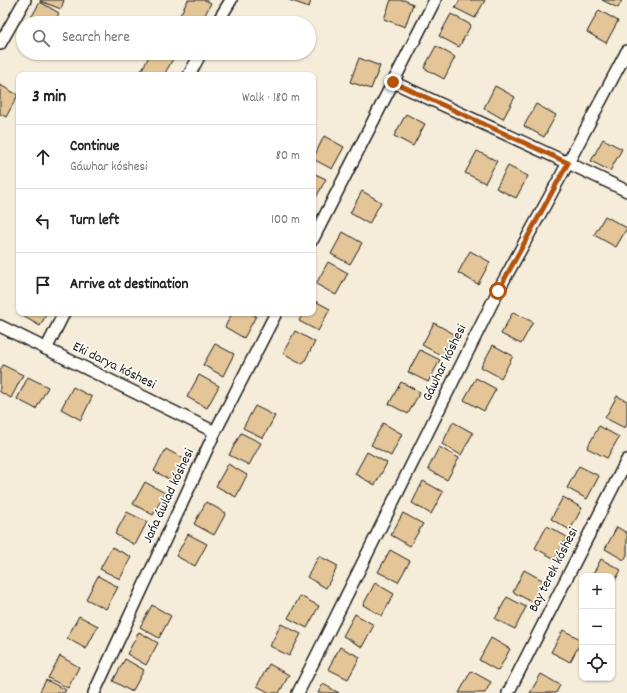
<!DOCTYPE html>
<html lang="en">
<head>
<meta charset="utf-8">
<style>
  body { margin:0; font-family:Dekko,sans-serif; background:#f2f2f2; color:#222 }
  .controls { position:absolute; right:12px; bottom:12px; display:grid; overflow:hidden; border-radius:8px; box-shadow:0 1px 3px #0004 }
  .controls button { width:36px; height:36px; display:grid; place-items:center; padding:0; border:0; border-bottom:1px solid #e0e0e0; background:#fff; color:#222; font:20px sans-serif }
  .stop { position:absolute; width:12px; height:12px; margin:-9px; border:3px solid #b45309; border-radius:50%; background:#fff }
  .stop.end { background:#b45309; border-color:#fff; box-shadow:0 1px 4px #0008 }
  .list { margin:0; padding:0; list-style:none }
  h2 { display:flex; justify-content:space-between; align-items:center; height:52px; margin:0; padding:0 16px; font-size:17px }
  h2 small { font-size:13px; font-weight:400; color:#767676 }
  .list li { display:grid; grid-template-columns:26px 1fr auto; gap:12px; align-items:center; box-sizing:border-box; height:64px; padding:0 16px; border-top:1px solid #e0e0e0 }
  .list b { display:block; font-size:15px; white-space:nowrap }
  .list p { margin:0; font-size:13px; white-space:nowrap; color:#767676 }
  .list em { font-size:13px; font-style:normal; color:#767676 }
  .icon { flex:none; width:22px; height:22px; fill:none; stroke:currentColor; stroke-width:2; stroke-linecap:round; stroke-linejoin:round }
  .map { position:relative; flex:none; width:627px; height:693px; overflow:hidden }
  .search { position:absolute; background:#fff; box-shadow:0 1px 3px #0004; left:16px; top:16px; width:300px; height:44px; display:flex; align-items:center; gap:10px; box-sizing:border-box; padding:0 14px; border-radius:22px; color:#767676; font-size:15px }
  .panel { position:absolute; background:#fff; box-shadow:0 1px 3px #0004; left:16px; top:72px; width:300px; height:244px; border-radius:8px }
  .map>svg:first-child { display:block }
</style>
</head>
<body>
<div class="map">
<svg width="627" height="693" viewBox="0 0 627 693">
  <rect width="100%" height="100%" fill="#f5ecda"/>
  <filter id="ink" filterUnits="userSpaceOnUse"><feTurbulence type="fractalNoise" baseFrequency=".025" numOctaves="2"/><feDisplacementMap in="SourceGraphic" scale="8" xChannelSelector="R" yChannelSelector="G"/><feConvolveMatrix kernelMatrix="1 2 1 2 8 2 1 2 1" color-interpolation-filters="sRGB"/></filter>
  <g filter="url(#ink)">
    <g fill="#e3c597" stroke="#1c1c1c">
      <path d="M40,0h24l-3,9 -21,-8z"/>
      <path d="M188,0h17l6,3 -10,20h-6l-15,-8z"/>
      <path d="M289,0h22l-2,7z"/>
      <path d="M391,0h13l9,4 -8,23 -21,-8z"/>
      <path d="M460,0h25l-10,18 -20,-10z"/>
      <path d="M602,0h20l-4,8z"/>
      <path d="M40,2l19,11 -5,10h-26z"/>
      <path d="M599,10l19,11 -12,22 -19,-11z"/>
      <path d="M451,14l20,11 -12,22 -20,-11z"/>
      <path d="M171,18l9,5h-11z"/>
      <path d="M436,46l19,11 -11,22 -20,-11z"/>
      <path d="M151,53h10l12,6 -9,16h-15l-8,-4z"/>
      <path d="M359,58l21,8 -9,23 -21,-7z"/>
      <path d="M0,85l18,10 -12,22 -6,-3z"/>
      <path d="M495,86l20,11 -12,22 -19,-11z"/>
      <path d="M536,104l20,11 -12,22 -20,-11z"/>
      <path d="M406,114l19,10 -12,22 -19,-10z"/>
      <path d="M324,136l20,11 -12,22 -19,-10z"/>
      <path d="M603,139l19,10 -12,22 -19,-10z"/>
      <path d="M477,151l20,10 -12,22 -20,-10z"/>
      <path d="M508,166l20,10 -12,22 -20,-10z"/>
      <path d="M313,173l13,6 -12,22h-1z"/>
      <path d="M362,191l19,11 -12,22 -19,-11z"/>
      <path d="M605,216l22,12 -11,19 -22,-12z"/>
      <path d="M343,232l19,11 -12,21 -19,-10z"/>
      <path d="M470,251l20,11 -12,22 -20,-11z"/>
      <path d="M328,262l20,11 -12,22 -20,-11z"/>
      <path d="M313,300l17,9 -12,22 -19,-10 4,-8h10z"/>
      <path d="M513,312l20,10 -12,22 -20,-10z"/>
      <path d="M22,313h25l-7,13 -19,-11z"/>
      <path d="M232,313h19l5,3 -12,22 -19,-11z"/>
      <path d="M434,323l20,11 -12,22 -20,-11z"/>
      <path d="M295,331l20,11 -12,22 -20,-11z"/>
      <path d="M215,344l19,10 -11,22 -20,-11z"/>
      <path d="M493,345l20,11 -12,22 -20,-11z"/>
      <path d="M420,350l20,10 -12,22 -20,-10z"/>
      <path d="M3,365l20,10 -12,23 -11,-6v-21z"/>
      <path d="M199,375l20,11 -12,22 -20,-11z"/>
      <path d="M28,377l20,10 -12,22 -19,-10z"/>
      <path d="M476,378l20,11 -12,22 -20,-11z"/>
      <path d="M401,382l19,10 -12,22 -19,-10z"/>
      <path d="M73,387l19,10 -11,23 -20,-11z"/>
      <path d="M617,396l10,5v23l-2,4 -20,-10z"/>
      <path d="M255,406l20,10 -12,22 -20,-10z"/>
      <path d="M453,422l20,11 -12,22 -19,-11z"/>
      <path d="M383,423l19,11 -11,22 -20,-11z"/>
      <path d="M599,426l20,11 -12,21 -20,-10z"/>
      <path d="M241,433l20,10 -12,22 -20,-10z"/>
      <path d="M439,447l20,11 -12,22 -19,-11z"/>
      <path d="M166,449l20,11 -12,22 -20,-11z"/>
      <path d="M367,452l20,11 -12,22 -20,-11z"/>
      <path d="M228,464l19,11 -11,22 -20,-11z"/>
      <path d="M579,466l20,10 -12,23 -20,-11z"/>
      <path d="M423,481l20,11 -12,22 -19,-11z"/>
      <path d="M145,482l20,11 -12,22 -20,-11z"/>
      <path d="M563,497l19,11 -12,22 -19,-11z"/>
      <path d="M206,502l20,11 -12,22 -20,-11z"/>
      <path d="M127,512l20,10 -12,23 -20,-11z"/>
      <path d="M403,513l20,11 -13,22 -19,-11z"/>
      <path d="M547,526l20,11 -12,22 -20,-11z"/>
      <path d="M617,527l10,6v22l-3,5 -19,-11z"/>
      <path d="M188,534l19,10 -12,22 -19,-10z"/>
      <path d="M112,547l19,10 -11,22 -20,-10z"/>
      <path d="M390,550l20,11 -12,21 -20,-10z"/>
      <path d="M319,556l19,10 -12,22 -19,-11z"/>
      <path d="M601,559l20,11 -9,16v-10h-20z"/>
      <path d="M524,570l20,11 -12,21 -19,-10z"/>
      <path d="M98,576l20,11 -12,22 -20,-10z"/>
      <path d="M375,583l19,11 -12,22 -19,-11z"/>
      <path d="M300,596l19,10 -12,22 -19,-10z"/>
      <path d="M507,597l19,10 -11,22 -20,-10z"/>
      <path d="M152,605l19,11 -12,22 -19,-11z"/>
      <path d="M355,614l19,11 -12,22 -19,-11z"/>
      <path d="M79,616l19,10 -12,23 -19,-11z"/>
      <path d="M281,624l20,10 -12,22 -19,-10z"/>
      <path d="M563,630l19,10 -12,22 -19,-10z"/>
      <path d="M139,632l19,11 -12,22 -19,-11z"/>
      <path d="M491,638l19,11 -12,22 -19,-11z"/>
      <path d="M340,647l20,10 -12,22 -20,-10z"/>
      <path d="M60,656l19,11 -11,21 -20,-10z"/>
      <path d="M125,659l19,11 -12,22 -19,-11z"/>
      <path d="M269,664l20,11 -10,18h-9l-13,-7z"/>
      <path d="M471,671l20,11 -6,11h-26z"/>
      <path d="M541,674l19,11 -4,8h-26z"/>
      <path d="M46,680l20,10 -2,3h-25z"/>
      <path d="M323,684l16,9h-21z"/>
    </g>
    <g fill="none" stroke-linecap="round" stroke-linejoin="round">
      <defs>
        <g id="minor">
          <path d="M217,23l14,-23"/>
          <path d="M0,44l25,-44"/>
          <path d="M189,75l12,-22"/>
          <path d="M393,82l175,81 59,28"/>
          <path d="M313,239l122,-239"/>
          <path d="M0,326l215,106"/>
          <path d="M46,349l18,-36"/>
          <path d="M94,693l121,-261 61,-119"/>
          <path d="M298,693l200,-402 70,-128 59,-112"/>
          <path d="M508,693l119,-233"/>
        </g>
      </defs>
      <use href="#minor" stroke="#1c1c1c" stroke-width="14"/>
      <use href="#minor" stroke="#fdfcf7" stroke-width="11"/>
    </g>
  </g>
  <g fill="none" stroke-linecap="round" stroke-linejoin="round" filter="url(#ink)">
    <path stroke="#b45309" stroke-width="5" d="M393,82l175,81 -70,128"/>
  </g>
  <g text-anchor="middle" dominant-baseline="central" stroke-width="3.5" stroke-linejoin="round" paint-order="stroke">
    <g font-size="14" fill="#1c1c1c" stroke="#fdfcf7">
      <text transform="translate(445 363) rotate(-64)">Gáwhar kóshesi</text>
      <text transform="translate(114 366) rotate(26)">Eki darya kóshesi</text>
      <text transform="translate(169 496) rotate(-65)">Jańa áwlad kóshesi</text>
      <text transform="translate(554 570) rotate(-63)">Bay terek kóshesi</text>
    </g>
  </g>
</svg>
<div class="controls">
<button>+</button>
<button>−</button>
<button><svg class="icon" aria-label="locate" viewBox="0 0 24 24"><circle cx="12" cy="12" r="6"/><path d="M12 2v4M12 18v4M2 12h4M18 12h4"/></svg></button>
</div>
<div class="stop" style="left:498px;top:291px"></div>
<div class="stop end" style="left:393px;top:82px"></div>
<div class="search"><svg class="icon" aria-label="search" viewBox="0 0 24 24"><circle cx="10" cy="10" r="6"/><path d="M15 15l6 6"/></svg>Search here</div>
<section class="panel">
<h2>3 min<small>Walk · 180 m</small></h2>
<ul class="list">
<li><svg class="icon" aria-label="ahead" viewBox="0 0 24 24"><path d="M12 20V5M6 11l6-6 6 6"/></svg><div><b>Continue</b><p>Gáwhar kóshesi</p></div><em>80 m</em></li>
<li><svg class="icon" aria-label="left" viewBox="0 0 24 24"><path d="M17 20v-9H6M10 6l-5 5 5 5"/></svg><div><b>Turn left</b></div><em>100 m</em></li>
<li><svg class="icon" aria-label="arrive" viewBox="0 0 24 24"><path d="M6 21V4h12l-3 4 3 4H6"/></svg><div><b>Arrive at destination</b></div></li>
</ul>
</section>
</div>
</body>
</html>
